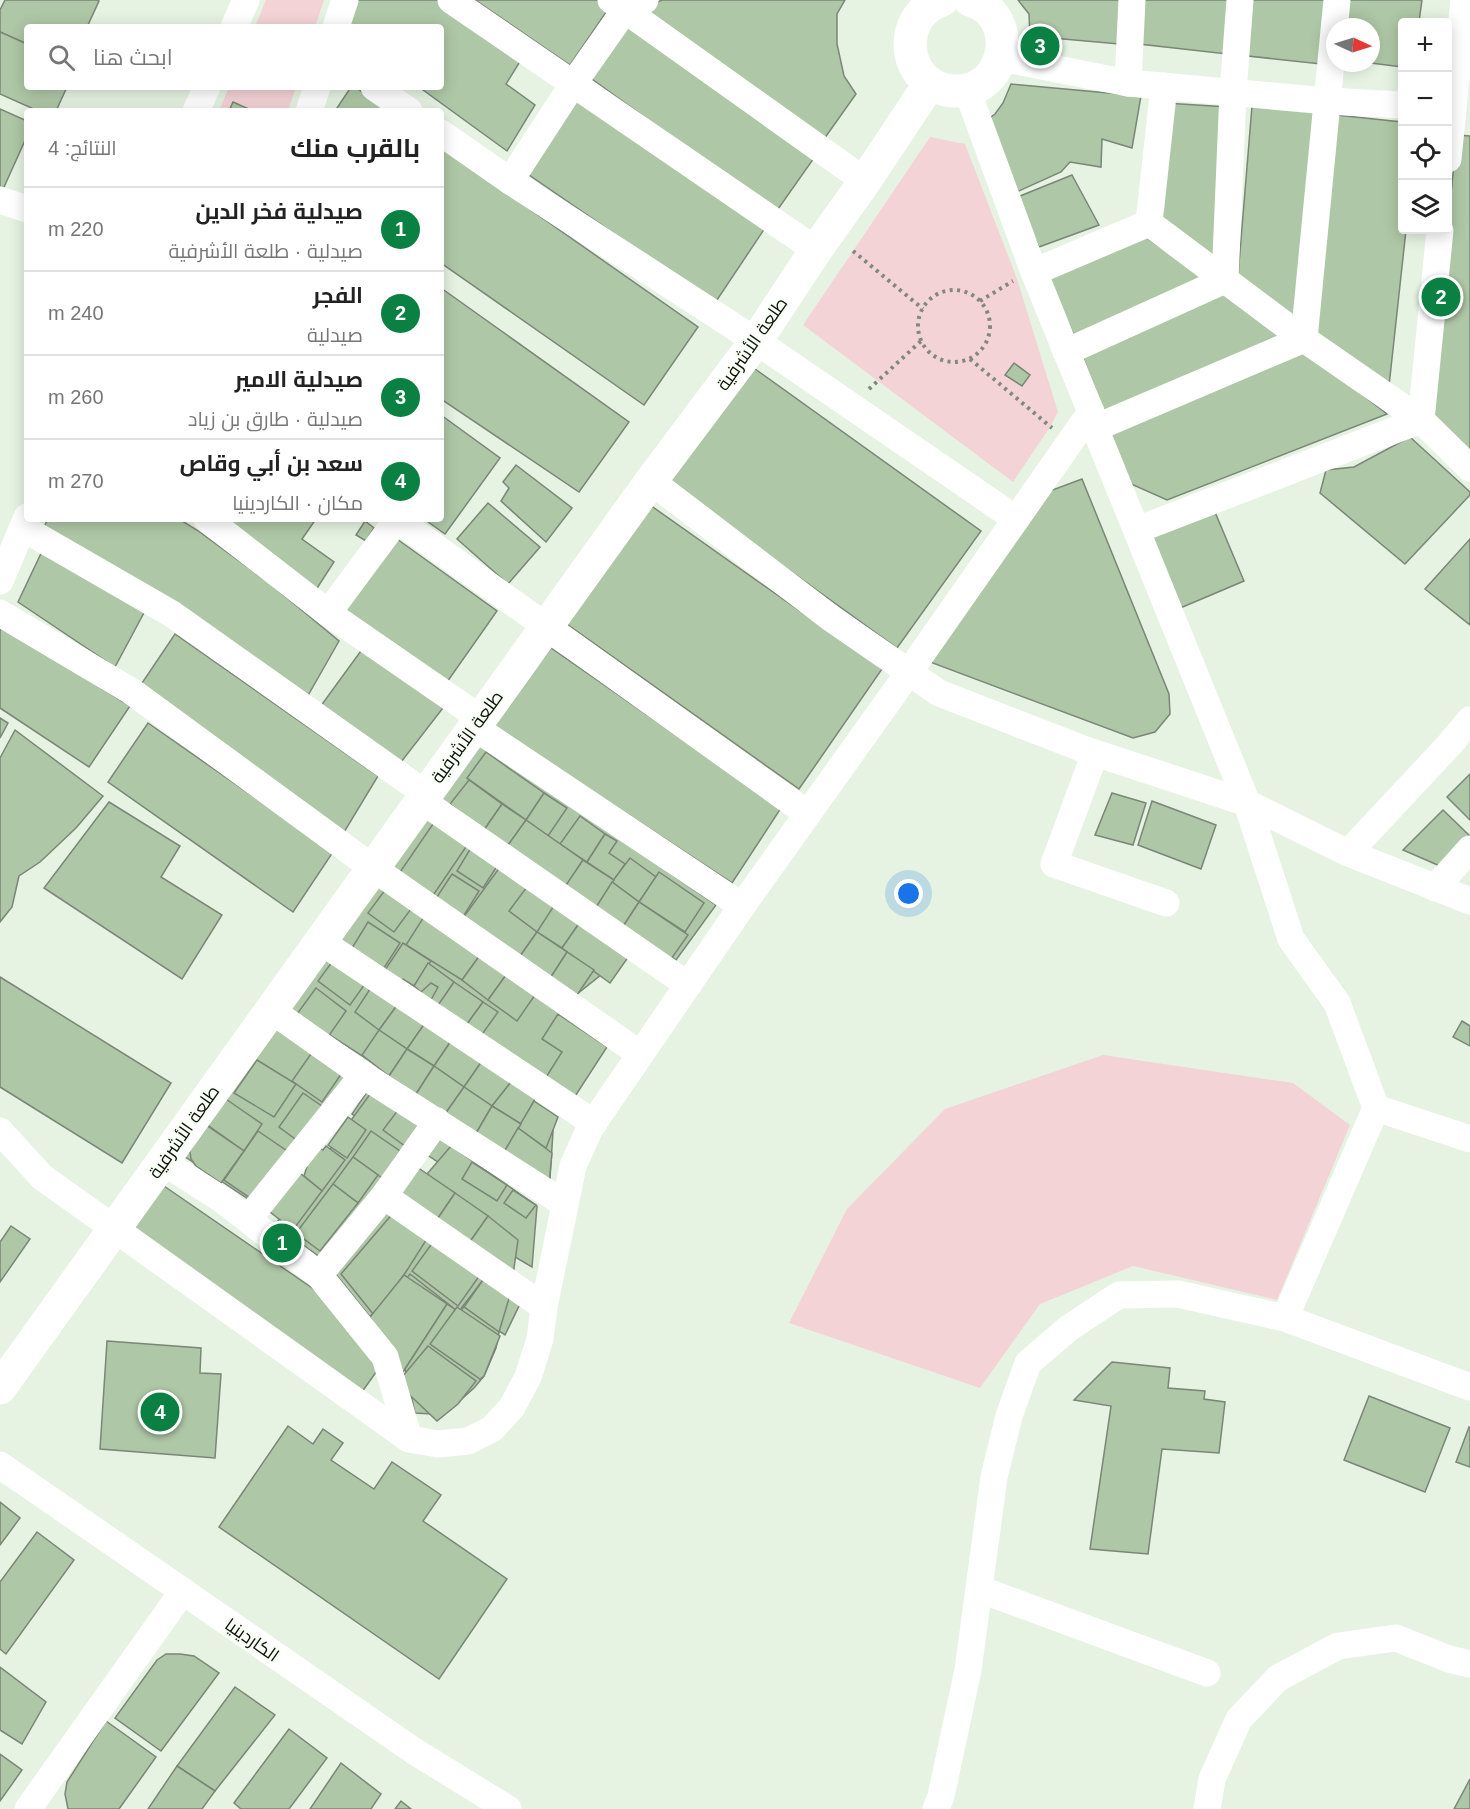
<!DOCTYPE html>
<html lang="ar">
<head>
<meta charset="utf-8">
<style>
  body { margin:0; font-family:Arial,Cairo,sans-serif; background:#f6f6f6; color:#222; direction:rtl }
  .controls { position:absolute; right:18px; top:18px; display:grid; overflow:hidden; border-radius:6px; box-shadow:0 3px 15px #0003 }
  .controls button { width:54px; height:54px; display:grid; place-items:center; padding:0; border:0; border-bottom:2px solid #e0e0e0; background:#fff; color:#222; font:30px sans-serif }
  .compass { position:absolute; left:1326px; top:18px; width:54px; height:54px; border-radius:50%; background:#fff; box-shadow:0 3px 15px #0003; rotate:94deg }
  .you { position:absolute; left:909px; top:894px; width:21px; height:21px; margin:-15px; border:4px solid #fff; border-radius:50%; background:#1a73e8; box-shadow:0 0 0 9px #1a73e833 }
  .badge { display:grid; place-items:center; width:39px; height:39px; border-radius:50%; background:#0b8043; color:#fff; font-size:20px; font-weight:700 }
  .pin { position:absolute; translate:-50% -50%; border:3px solid #fff; box-shadow:0 2px 6px #0006 }
  .list { margin:0; padding:0; list-style:none }
  h2 { display:flex; justify-content:space-between; align-items:center; height:78px; margin:0; padding:0 24px; font-size:26px }
  h2 small { font-size:20px; font-weight:400; color:#767676 }
  .list li { display:grid; grid-template-columns:39px 1fr auto; gap:18px; align-items:center; box-sizing:border-box; height:84px; padding:0 24px; border-top:2px solid #e0e0e0 }
  .list b { display:block; font-size:22px; white-space:nowrap }
  .list p { margin:0; font-size:20px; white-space:nowrap; color:#767676 }
  .list em { font-size:20px; font-style:normal; color:#767676 }
  .icon { flex:none; width:33px; height:33px; fill:none; stroke:currentColor; stroke-width:2; stroke-linecap:round; stroke-linejoin:round }
  .map { position:relative; flex:none; width:1470px; height:1809px; overflow:hidden; direction:ltr }
  .search { position:absolute; background:#fff; box-shadow:0 3px 15px #0003; left:24px; top:24px; width:420px; height:66px; display:flex; align-items:center; gap:15px; box-sizing:border-box; padding:0 21px; border-radius:6px; color:#767676; font-size:22px }
  .panel { position:absolute; background:#fff; box-shadow:0 3px 15px #0003; left:24px; top:108px; width:420px; height:414px; border-radius:6px; direction:rtl }
  .map>svg:first-child { display:block }
</style>
</head>
<body>
<div class="map">
<svg width="1470" height="1809" viewBox="0 0 1470 1809">
  <rect width="100%" height="100%" fill="#e6f3e2"/>
  <g fill="#f4d3d6">
    <path d="M266,0h58l-9,27h-60z"/>
    <path d="M229,87h67l-8,24h-69z"/>
    <path d="M930,137l35,7 52,135 41,133 -8,15 -37,55 -210,-157z"/>
    <path d="M1103,1055l190,28 57,42 -73,175 -144,-34 -93,38 -60,84 -191,-65 58,-114 98,-100z"/>
  </g>
  <g fill="#aec7a6" stroke="#7a8677" stroke-width="1.5">
    <path d="M5,0h92l2,1 -12,26h-60v17l-27,-12v-22z"/>
    <path d="M355,0h91l75,60 -15,24 29,21 -28,46 -88,-64h22v-60h-94z"/>
    <path d="M475,0h123l11,8 -39,57z"/>
    <path d="M662,0h183l-8,14v30l7,32 12,18 -34,48 -181,-133z"/>
    <path d="M1018,0h105l-4,44 -89,-8 -1,-22z"/>
    <path d="M1142,0h89l-4,54 -88,-10z"/>
    <path d="M1244,0h83l-6,64 -82,-9z"/>
    <path d="M1346,0h76l-3,22h-17v45l-31,-4v-36h-27z"/>
    <path d="M623,22l191,136 -38,54 -191,-138z"/>
    <path d="M0,32l27,12v43h40l-11,24h-18l-38,-17z"/>
    <path d="M1011,84l130,12 -9,52 -30,-9 -1,28 -31,-5 -9,10 -51,23 -26,-73 11,-8 8,-11z"/>
    <path d="M351,87h4l34,24h-54z"/>
    <path d="M570,93l195,135 -50,75 -196,-135z"/>
    <path d="M233,102l16,7 -1,2h-19z"/>
    <path d="M1165,103l63,4 -9,154 -61,-45z"/>
    <path d="M1252,106l67,7 -23,209 -58,-46z"/>
    <path d="M0,109l27,12v15l-27,60z"/>
    <path d="M1336,115l66,7v108h4l-17,156 -78,-51z"/>
    <path d="M1457,135l13,1v318l-42,-39z"/>
    <path d="M441,147l257,180 -54,78 -203,-142z"/>
    <path d="M1072,175l27,50 -60,22 -24,-49z"/>
    <path d="M1138,232l73,50 -134,60 -30,-67z"/>
    <path d="M441,288l188,134 -50,70 -138,-93z"/>
    <path d="M1218,289l73,52 -186,73 -25,-64z"/>
    <path d="M1302,348l85,66 -220,86 -36,-16 -24,-56z"/>
    <path d="M1014,363l16,12 -8,11 -17,-11z"/>
    <path d="M751,366l230,165 -84,117 -229,-165z"/>
    <path d="M441,415l59,43 -55,76 -21,-15h17z"/>
    <path d="M1410,437l60,55v3l-65,69 -85,-71 6,-23 28,-3z"/>
    <path d="M516,465l56,43 -26,34 -45,-41 8,-13 -6,-6z"/>
    <path d="M1082,479l87,215 1,20 -15,18 -22,6 -211,-79 117,-164z"/>
    <path d="M488,503l52,44 -32,37 -51,-45z"/>
    <path d="M650,505l232,164 -83,120 -235,-167z"/>
    <path d="M1212,505l32,76 -66,28 -32,-76z"/>
    <path d="M48,519h131l18,11 72,53 70,58 -33,58 -263,-170z"/>
    <path d="M217,519h99l-14,20 32,23 -20,31z"/>
    <path d="M365,521l9,7 -8,13 -10,-6z"/>
    <path d="M397,539l100,72 -52,74 -103,-72z"/>
    <path d="M1470,539v86l-45,-36z"/>
    <path d="M44,547l102,62 -31,58 -97,-65z"/>
    <path d="M2,626l128,80 -41,61 -89,-59v-77z"/>
    <path d="M175,634l203,142 -35,58 -203,-148z"/>
    <path d="M363,648l80,60 -45,58 -78,-59z"/>
    <path d="M551,648l230,160 -49,75 -240,-158z"/>
    <path d="M0,718l8,5 -8,15z"/>
    <path d="M148,723l185,129 -40,60 -185,-130z"/>
    <path d="M15,730l88,66 -27,32 -36,34 -21,14 -7,31 -12,15v-164z"/>
    <path d="M477,741l239,164 -40,55 -240,-164z"/>
    <path d="M486,752l58,41 -18,27 -59,-42z"/>
    <path d="M1470,774v46l-23,-23z"/>
    <path d="M469,780l33,24 -18,26 -34,-26z"/>
    <path d="M544,793l23,15 -19,28 -22,-16z"/>
    <path d="M1112,793l34,10 -13,42 -38,-10z"/>
    <path d="M1152,801l64,24 -15,44 -63,-24z"/>
    <path d="M109,802l71,44 -19,31 61,38 -40,64 -138,-91z"/>
    <path d="M502,804l24,16 -20,28 -22,-18z"/>
    <path d="M1443,810l27,26 -30,30 -37,-16z"/>
    <path d="M425,813l201,142 -49,39 -190,-128z"/>
    <path d="M580,816l25,18 -18,28 -27,-18z"/>
    <path d="M526,820l57,40 -19,29 -58,-41z"/>
    <path d="M435,821l33,23 -36,53 -34,-22z"/>
    <path d="M605,834l12,7 -8,12 16,11 -11,16 -27,-18z"/>
    <path d="M472,846l27,17 -16,25 -26,-17z"/>
    <path d="M630,858l26,19 -17,25 -27,-20z"/>
    <path d="M583,860l31,20 -21,32 -31,-21z"/>
    <path d="M500,867l27,20 -18,24 28,21 -19,27 -58,-37z"/>
    <path d="M659,872l45,31 -19,29 -46,-30z"/>
    <path d="M452,874l27,17 -16,26 -28,-17z"/>
    <path d="M612,882l27,20 -17,26 -27,-19z"/>
    <path d="M379,884l227,163 -32,50 -237,-155z"/>
    <path d="M385,890l26,19 -17,23 -26,-19z"/>
    <path d="M639,902l49,33 -19,27 -47,-34z"/>
    <path d="M555,904l25,18 -18,26 -25,-16z"/>
    <path d="M425,915l55,40 -18,25 -56,-35z"/>
    <path d="M368,922l32,21 -16,25 -32,-20z"/>
    <path d="M580,922l49,34 -19,27 -48,-35z"/>
    <path d="M537,932l30,20 -18,28 -31,-21z"/>
    <path d="M403,943l28,18 -17,25 -11,-7 -3,5 -17,-11z"/>
    <path d="M567,952l27,18 -19,28 -26,-18z"/>
    <path d="M325,954l229,162 -4,62 -260,-169z"/>
    <path d="M480,955l26,20 -18,25 -26,-20z"/>
    <path d="M335,958l32,23 -17,24 -32,-24z"/>
    <path d="M428,963l26,19 -16,24 -7,-6 7,-13 -7,-4 -10,9 -7,-6z"/>
    <path d="M506,975l29,20 -18,26 -29,-21z"/>
    <path d="M0,977l171,106 -49,80 -122,-76z"/>
    <path d="M454,982l29,20 -21,29 -28,-20z"/>
    <path d="M372,986l26,18 -19,26 -24,-18z"/>
    <path d="M316,988l30,23 -18,26 -31,-23z"/>
    <path d="M483,1002l15,10 -20,28 -16,-9z"/>
    <path d="M398,1004l27,19 -18,26 -28,-19z"/>
    <path d="M558,1014l49,33 -35,54 -29,-19 19,-30 -20,-13z"/>
    <path d="M1462,1021l8,5v20l-17,-9z"/>
    <path d="M277,1023l30,22 -21,31 -26,-27z"/>
    <path d="M425,1023l26,18 -17,25 -27,-17z"/>
    <path d="M275,1024l77,53 -92,130 -79,-53z"/>
    <path d="M379,1030l28,19 -18,27 -27,-21z"/>
    <path d="M451,1041l31,20 -18,26 -30,-21z"/>
    <path d="M407,1049l27,17 -18,28 -27,-18z"/>
    <path d="M313,1051l29,22 -20,29 -30,-21z"/>
    <path d="M257,1060l39,24 -22,33 -40,-24z"/>
    <path d="M482,1061l29,21 -19,24 -28,-19z"/>
    <path d="M434,1066l30,21 -19,27 -29,-20z"/>
    <path d="M511,1082l24,17 -14,25 -29,-18z"/>
    <path d="M464,1087l28,19 -17,29 -30,-21z"/>
    <path d="M369,1089l20,13 -17,26 -20,-14z"/>
    <path d="M373,1090l59,40 -105,132 -52,-37z"/>
    <path d="M303,1093l26,18 -27,33 -23,-17z"/>
    <path d="M220,1095l42,29 -18,27 -42,-30z"/>
    <path d="M534,1101l24,16 -12,31 -28,-20z"/>
    <path d="M492,1106l29,18 -17,28 -29,-17z"/>
    <path d="M398,1110l22,17 -15,19 -22,-16z"/>
    <path d="M348,1117l18,13 -19,28 -19,-13z"/>
    <path d="M200,1121l44,30 -23,32 -25,-17 -5,-7 -2,-14z"/>
    <path d="M518,1128l34,25 -3,31 -45,-32z"/>
    <path d="M258,1131l32,22 -34,49 -32,-22z"/>
    <path d="M371,1131l29,20 -18,27 -29,-21z"/>
    <path d="M437,1136l31,21 -11,18 -31,-21z"/>
    <path d="M314,1144l9,6 3,-4 19,14 -23,31 -18,-15z"/>
    <path d="M451,1146l86,60 -5,61 -123,-72z"/>
    <path d="M353,1157l25,18 -20,28 -25,-19z"/>
    <path d="M472,1162l35,23 -10,16 -35,-22z"/>
    <path d="M414,1165l41,28 -19,28 -41,-28z"/>
    <path d="M295,1169l27,22 -29,39 -28,-22z"/>
    <path d="M333,1184l25,19 -38,48 -24,-18z"/>
    <path d="M164,1186l154,106 61,76 -17,24 -231,-163z"/>
    <path d="M513,1190l23,15 -10,13 -22,-15z"/>
    <path d="M455,1193l33,23 -19,27 -33,-22z"/>
    <path d="M384,1203l44,34 -24,38 -34,42 -36,-45z"/>
    <path d="M394,1212l38,25 -58,78 -33,-41z"/>
    <path d="M488,1216l30,24 -5,35 -44,-32z"/>
    <path d="M11,1226l19,13 -30,43v-40z"/>
    <path d="M428,1237l57,40 -26,35 -55,-37z"/>
    <path d="M433,1242l47,33 -22,31 -46,-35z"/>
    <path d="M410,1274l42,33 -50,64 -30,-50z"/>
    <path d="M404,1275l43,29 -47,73 -30,-60z"/>
    <path d="M487,1276l35,24 -17,35 -43,-28z"/>
    <path d="M485,1277l25,18 -11,37 -35,-25z"/>
    <path d="M447,1304l12,8 5,-5 35,25 -3,16 -12,28 -10,12 -19,17 -23,9 -17,-1 -10,-44z"/>
    <path d="M457,1307l43,29 -16,40 -4,3 -50,-35z"/>
    <path d="M107,1341l94,7 -1,25 21,1 -6,84 -115,-9z"/>
    <path d="M428,1346l48,35 -18,23 -21,17 -40,-38z"/>
    <path d="M1112,1362l58,6 -2,20 37,3 -1,8 21,3 -6,51 -57,-4 -14,105 -58,-5 21,-143 -37,-6z"/>
    <path d="M1369,1396l81,32 -25,64 -81,-32z"/>
    <path d="M288,1426l25,18 10,-15 20,14 -12,17 43,29 18,-27 49,33 -18,26 84,58 -68,100 -220,-152z"/>
    <path d="M1469,1427l1,1v39l-14,-5z"/>
    <path d="M0,1502l20,16 -20,27z"/>
    <path d="M37,1532l37,28 -68,94 -6,-5v-67z"/>
    <path d="M166,1654h14l14,2 25,17 -58,78 -46,-33 42,-58z"/>
    <path d="M0,1667l46,35 -24,42 -22,-14z"/>
    <path d="M235,1687l40,28 -60,76 -38,-25z"/>
    <path d="M106,1721l50,36 -37,52h-51l-3,-15 2,-12z"/>
    <path d="M289,1729l38,29 -38,51h-48l-7,-6z"/>
    <path d="M0,1754l22,16 -22,31z"/>
    <path d="M341,1763l40,31 -10,15h-61z"/>
    <path d="M177,1766l38,25 -13,18h-54z"/>
    <path d="M1470,1779v30h-16z"/>
    <path d="M401,1801l10,8h-16z"/>
  </g>
  <g fill="none" stroke-linecap="round" stroke-linejoin="round">
    <g stroke="#80897d" stroke-width="4" stroke-dasharray="3 4.5" stroke-linecap="butt">
      <path d="M853,251l70,58"/>
      <circle cx="954" cy="326" r="36"/>
      <path d="M980,301l33,-20"/>
      <path d="M970,359l82,69"/>
      <path d="M869,389l52,-48"/>
    </g>
    <g stroke="#fff" stroke-width="27">
      <path d="M451,0l365,250"/>
      <path d="M611,0l254,181"/>
      <path d="M234,27l12,-27"/>
      <path d="M336,27l9,-27"/>
      <path d="M1001,58l127,25 199,18 75,4"/>
      <path d="M1128,83l4,-83"/>
      <path d="M374,87l35,24"/>
      <path d="M967,90l67,182 57,140 4,16 152,375 44,136 46,64 39,105"/>
      <path d="M196,111l11,-24"/>
      <path d="M309,111l8,-24"/>
      <path d="M441,133l69,48 246,160 260,178"/>
      <path d="M1448,159l16,-159"/>
      <path d="M510,181l63,-97 52,-74 20,-10"/>
      <path d="M0,200l27,9"/>
      <path d="M1149,223l155,116 117,81 49,48"/>
      <path d="M1034,272l115,-49 15,-137"/>
      <path d="M1066,352l159,-72 8,-188 7,-92"/>
      <path d="M1095,428l209,-89 33,-339"/>
      <path d="M651,481l181,138 107,74 147,57 161,53 101,50 122,48"/>
      <path d="M207,519l121,94 152,105"/>
      <path d="M396,519l412,295"/>
      <path d="M23,528l149,86 254,180"/>
      <path d="M1137,530l284,-110 19,-190"/>
      <path d="M0,581l27,-64"/>
      <path d="M0,613l131,78 242,177 267,186"/>
      <path d="M328,613l69,-93"/>
      <path d="M474,727l268,179"/>
      <path d="M1095,753l-41,111 112,39"/>
      <path d="M421,800l267,185"/>
      <path d="M1348,853l102,-109 20,-24"/>
      <path d="M1435,888l35,-39"/>
      <path d="M320,941l274,182"/>
      <path d="M271,1010l92,65 202,129"/>
      <path d="M0,1131l42,46 367,262 29,5 30,-3 24,-12 20,-22 16,-30 12,-38 4,-32 29,-141 17,-38 152,-222 167,-234 182,-260"/>
      <path d="M162,1161l62,40 95,74 66,82 24,82"/>
      <path d="M384,1196l160,111"/>
      <path d="M248,1219l115,-144"/>
      <path d="M319,1275l65,-79 53,-75"/>
      <path d="M1285,1318l91,-210 94,31"/>
      <path d="M0,1465l414,286 94,58"/>
      <path d="M979,1589l228,84"/>
      <path d="M28,1809l155,-218"/>
      <path d="M936,1809l5,-13 27,-126 26,-193 15,-61 19,-53 41,-35 50,-33 59,-1 107,24 185,69"/>
      <path d="M1207,1809l5,-30 27,-60 39,-41 60,-32 58,-8 53,21 21,5"/>
    </g>
    <g stroke="#fff" stroke-width="33">
      <path d="M942,0c-48,16 -40,88 12,91 54,3 67,-77 16,-91"/>
      <path d="M0,1388l651,-907 105,-140 60,-91 49,-69 65,-98"/>
    </g>
  </g>
  <g text-anchor="middle" dominant-baseline="central" stroke-width="4.5" stroke-linejoin="round" paint-order="stroke">
    <g font-size="18" fill="#0b0f0a" stroke="#f7fef4">
      <text transform="translate(752 344) rotate(-55)">طلعة الأشرفية</text>
      <text transform="translate(467 737) rotate(-54)">طلعة الأشرفية</text>
      <text transform="translate(184 1132) rotate(-55)">طلعة الأشرفية</text>
      <text transform="translate(252 1640) rotate(35)">الكاردينيا</text>
    </g>
  </g>
</svg>
<div class="controls">
<button>+</button>
<button>−</button>
<button><svg class="icon" aria-label="locate" viewBox="0 0 24 24"><circle cx="12" cy="12" r="6"/><path d="M12 2v4M12 18v4M2 12h4M18 12h4"/></svg></button>
<button><svg class="icon" aria-label="layers" viewBox="0 0 24 24"><path d="M12 4l9 5-9 5-9-5zM3 14l9 5 9-5"/></svg></button>
</div>
<svg class="compass" viewBox="-18 -18 36 36"><path d="M0-13l5 13h-10z" fill="#e53935"/><path d="M0 13l5-13h-10z" fill="#767676"/></svg>
<div class="you"></div>
<div class="pin badge" style="left:282px;top:1243px">1</div>
<div class="pin badge" style="left:1441px;top:297px">2</div>
<div class="pin badge" style="left:1040px;top:46px">3</div>
<div class="pin badge" style="left:160px;top:1412px">4</div>
<div class="search"><svg class="icon" aria-label="search" viewBox="0 0 24 24"><circle cx="10" cy="10" r="6"/><path d="M15 15l6 6"/></svg>ابحث هنا</div>
<section class="panel">
<h2>بالقرب منك<small>النتائج: 4</small></h2>
<ul class="list">
<li><span class="badge">1</span><div><b>صيدلية فخر الدين</b><p>صيدلية · طلعة الأشرفية</p></div><em>220 m</em></li>
<li><span class="badge">2</span><div><b>الفجر</b><p>صيدلية</p></div><em>240 m</em></li>
<li><span class="badge">3</span><div><b>صيدلية الامير</b><p>صيدلية · طارق بن زياد</p></div><em>260 m</em></li>
<li><span class="badge">4</span><div><b>سعد بن أبي وقاص</b><p>مكان · الكاردينيا</p></div><em>270 m</em></li>
</ul>
</section>
</div>
</body>
</html>
